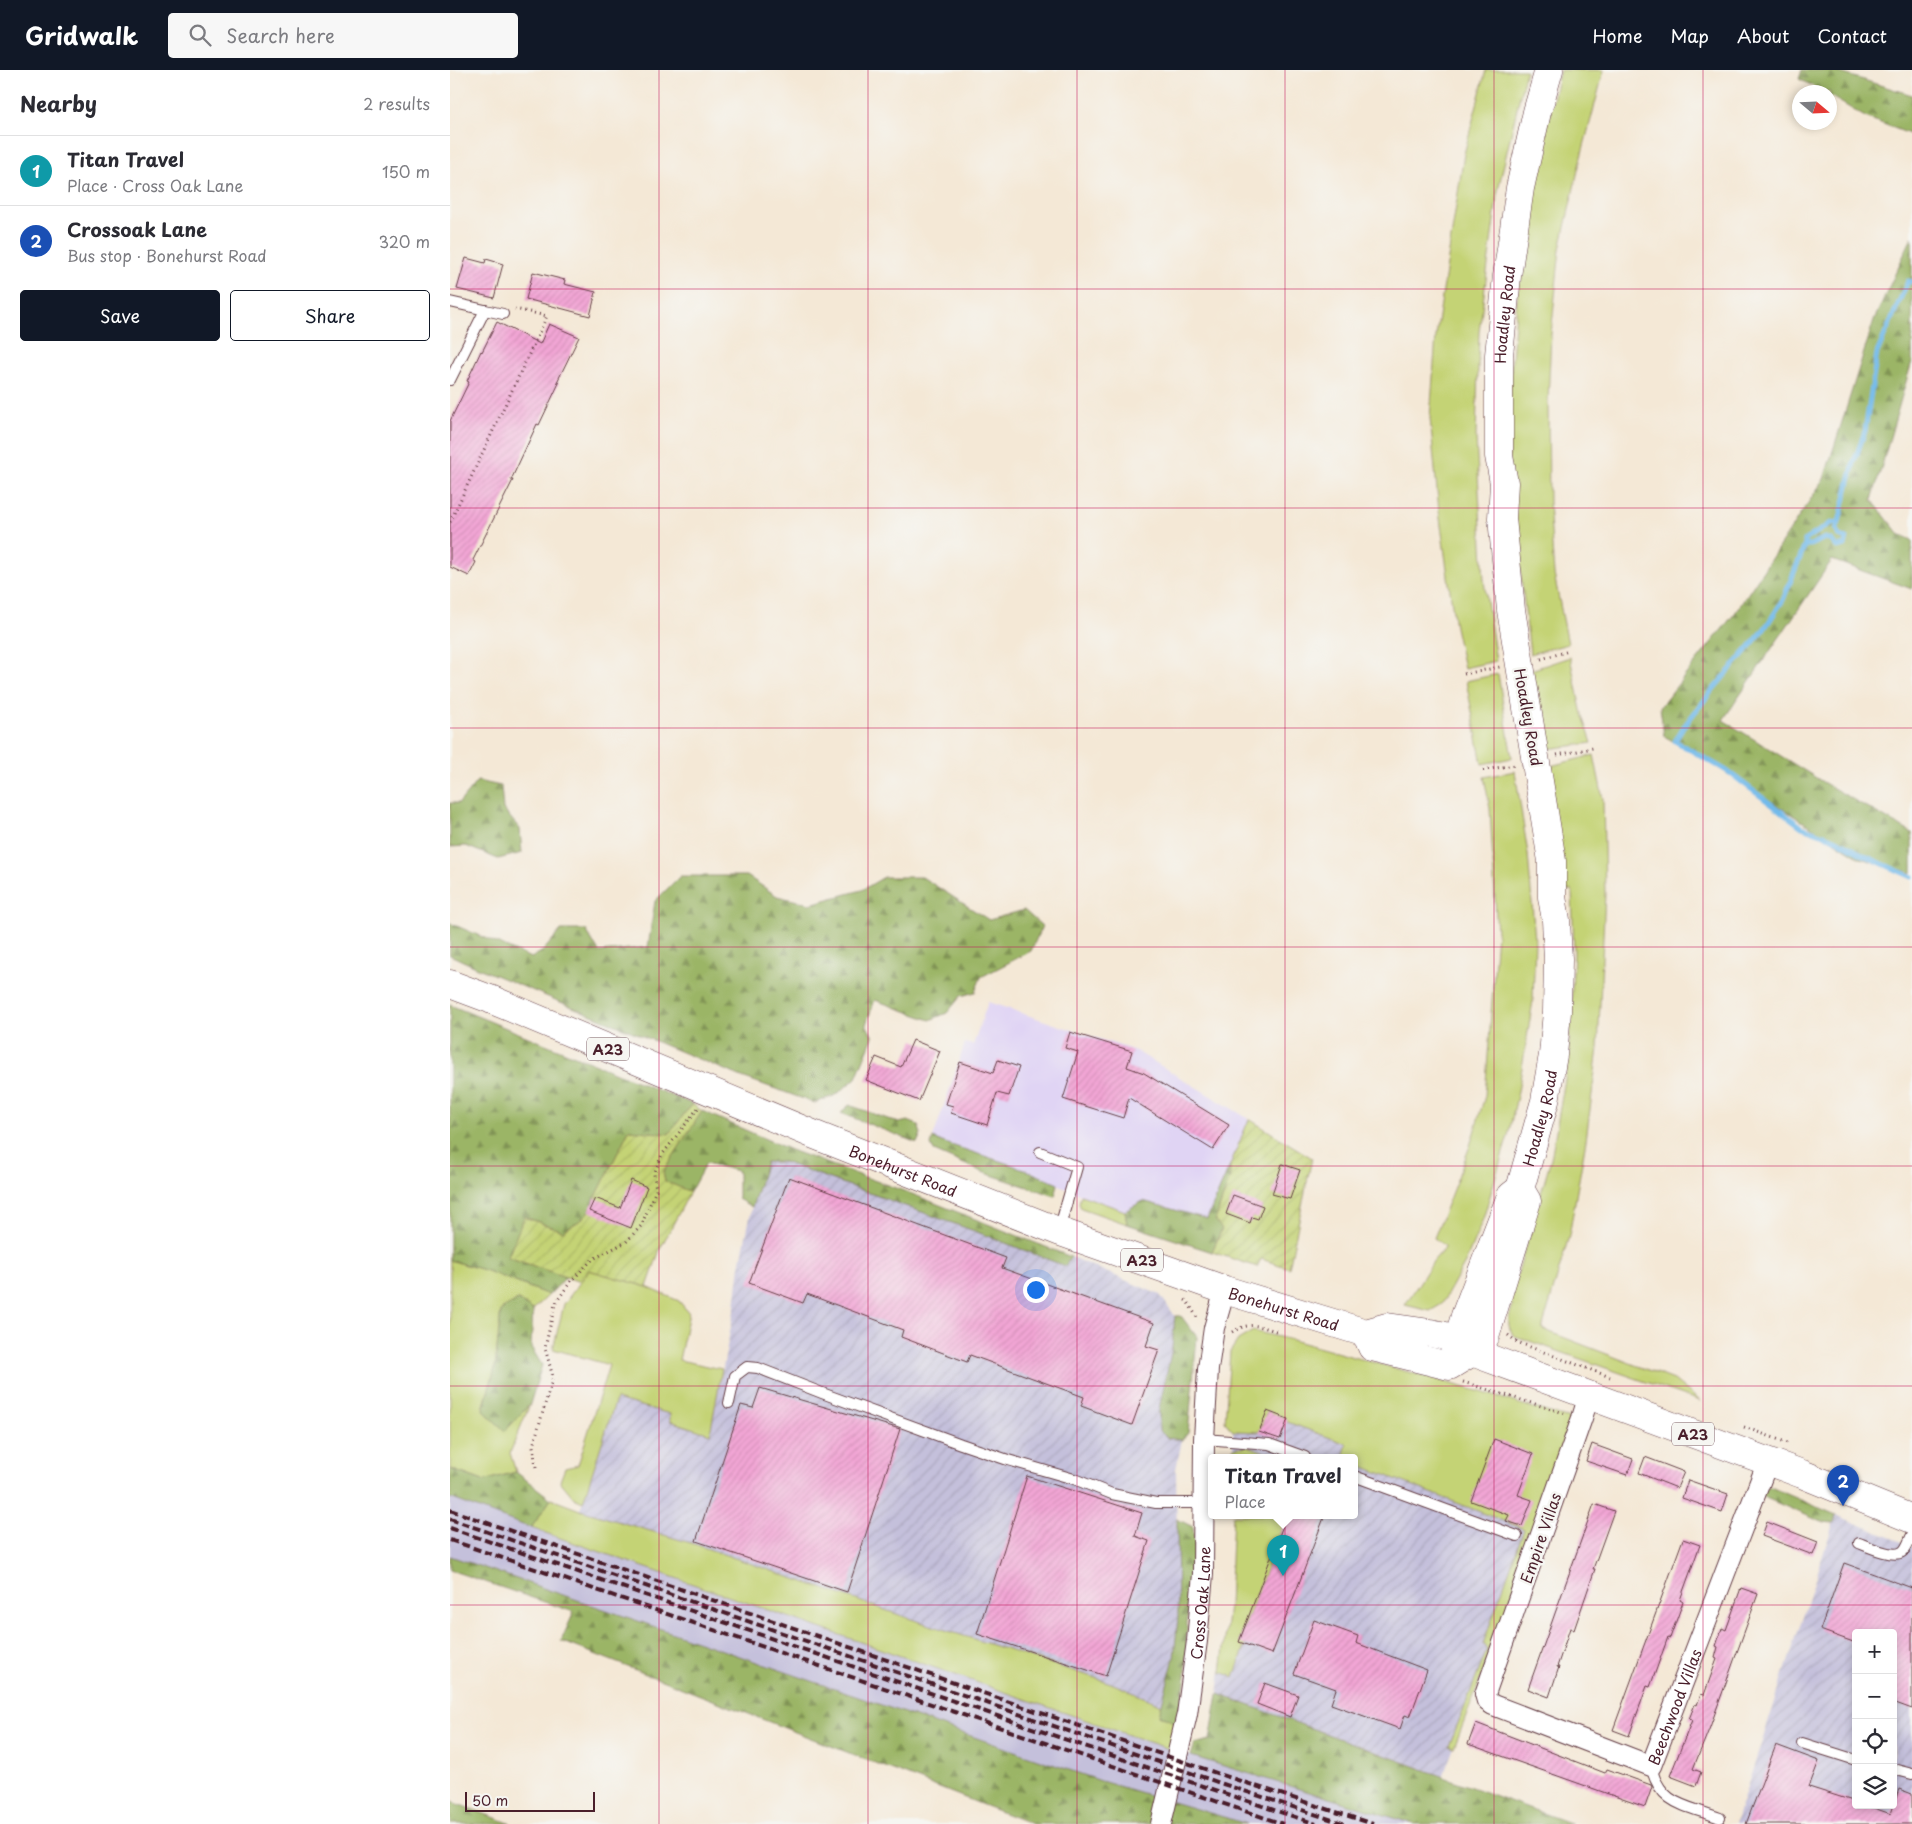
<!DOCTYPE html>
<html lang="en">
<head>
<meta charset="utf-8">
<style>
  body { margin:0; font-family:"Playpen Sans",sans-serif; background:#f7f7f7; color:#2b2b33 }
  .controls { position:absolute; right:15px; bottom:15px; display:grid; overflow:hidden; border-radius:5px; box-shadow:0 2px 8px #0003 }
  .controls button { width:45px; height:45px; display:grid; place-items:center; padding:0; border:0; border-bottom:1px solid #e1e1e2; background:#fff; color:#2b2b33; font:25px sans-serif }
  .compass { position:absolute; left:1342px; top:15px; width:45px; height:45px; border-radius:50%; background:#fff; box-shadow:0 2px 8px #0003; rotate:109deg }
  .scale { position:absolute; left:15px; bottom:12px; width:130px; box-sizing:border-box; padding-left:5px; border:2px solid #4a1f2b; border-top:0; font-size:14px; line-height:18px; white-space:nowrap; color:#4a1f2b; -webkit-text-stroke:4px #f6f6f2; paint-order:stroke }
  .you { position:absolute; left:585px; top:1219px; width:18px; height:18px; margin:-12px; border:4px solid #fff; border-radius:50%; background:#1a73e8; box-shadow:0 0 0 8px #1a73e833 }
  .badge { display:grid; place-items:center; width:32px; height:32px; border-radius:50%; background:#111827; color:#fff; font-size:16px; font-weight:700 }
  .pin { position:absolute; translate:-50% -41px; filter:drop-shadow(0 1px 2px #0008) }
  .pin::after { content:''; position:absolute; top:26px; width:18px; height:15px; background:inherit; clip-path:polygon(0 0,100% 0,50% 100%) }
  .popup { position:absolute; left:758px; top:1384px; width:150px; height:65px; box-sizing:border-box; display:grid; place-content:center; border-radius:5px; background:#fff; filter:drop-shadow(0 1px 4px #0005); font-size:16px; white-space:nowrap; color:#7c7c81 }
  .popup b { font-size:19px; color:#2b2b33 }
  .popup::after { content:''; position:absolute; left:50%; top:100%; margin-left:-10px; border:10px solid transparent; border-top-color:#fff }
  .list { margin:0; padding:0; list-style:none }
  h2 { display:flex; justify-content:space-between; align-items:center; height:65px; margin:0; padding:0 20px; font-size:21px }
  h2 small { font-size:16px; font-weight:400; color:#7c7c81 }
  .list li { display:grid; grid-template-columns:32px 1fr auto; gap:15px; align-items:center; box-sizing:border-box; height:70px; padding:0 20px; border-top:1px solid #e1e1e2 }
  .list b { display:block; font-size:19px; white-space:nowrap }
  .list p { margin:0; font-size:16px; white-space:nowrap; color:#7c7c81 }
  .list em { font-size:16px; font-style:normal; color:#7c7c81 }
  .actions { display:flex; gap:10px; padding:15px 20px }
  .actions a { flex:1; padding:11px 0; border:1px solid #111827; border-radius:5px; text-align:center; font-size:18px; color:#111827 }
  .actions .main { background:#111827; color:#fff }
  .icon { flex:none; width:28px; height:28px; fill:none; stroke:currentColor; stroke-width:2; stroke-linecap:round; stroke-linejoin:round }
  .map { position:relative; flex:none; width:1462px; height:1754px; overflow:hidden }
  header { display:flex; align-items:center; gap:30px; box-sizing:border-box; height:70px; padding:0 25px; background:#111827; color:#fff }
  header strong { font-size:24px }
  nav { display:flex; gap:28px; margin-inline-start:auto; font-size:18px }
  .search { width:350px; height:45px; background:#f7f7f7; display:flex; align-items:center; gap:12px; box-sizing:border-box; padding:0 18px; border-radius:5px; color:#7c7c81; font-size:19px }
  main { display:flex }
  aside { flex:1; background:#fff }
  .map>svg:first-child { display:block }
</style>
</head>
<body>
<header>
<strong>Gridwalk</strong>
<div class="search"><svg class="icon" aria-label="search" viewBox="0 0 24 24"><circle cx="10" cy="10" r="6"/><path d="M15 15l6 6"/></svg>Search here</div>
<nav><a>Home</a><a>Map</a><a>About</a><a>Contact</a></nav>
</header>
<main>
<aside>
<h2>Nearby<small>2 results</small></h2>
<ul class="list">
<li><span class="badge" style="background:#0f9aa8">1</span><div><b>Titan Travel</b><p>Place · Cross Oak Lane</p></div><em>150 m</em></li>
<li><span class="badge" style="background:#1a4fb4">2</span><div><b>Crossoak Lane</b><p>Bus stop · Bonehurst Road</p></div><em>320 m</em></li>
</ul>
<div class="actions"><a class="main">Save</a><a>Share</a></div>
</aside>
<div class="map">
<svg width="1462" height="1754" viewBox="0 0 1462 1754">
  <defs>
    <pattern id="industrial-furrows" width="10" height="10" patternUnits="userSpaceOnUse" patternTransform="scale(1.25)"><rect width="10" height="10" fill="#c4c0db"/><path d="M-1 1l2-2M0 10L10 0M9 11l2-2" fill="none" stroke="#aaa5bc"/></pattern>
    <pattern id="forest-firs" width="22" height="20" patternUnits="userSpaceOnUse" patternTransform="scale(1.25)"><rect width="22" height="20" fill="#9bb566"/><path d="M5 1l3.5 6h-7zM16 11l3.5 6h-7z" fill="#809354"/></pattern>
    <pattern id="garden-furrows" width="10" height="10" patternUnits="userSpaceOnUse" patternTransform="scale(1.25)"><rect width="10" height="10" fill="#c4d375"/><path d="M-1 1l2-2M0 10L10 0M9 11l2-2" fill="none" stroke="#aab565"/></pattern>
    <pattern id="building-hatch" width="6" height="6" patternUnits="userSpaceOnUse" patternTransform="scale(1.25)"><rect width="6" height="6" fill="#f2a6d5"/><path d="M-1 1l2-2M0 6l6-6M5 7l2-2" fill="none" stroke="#d18eb7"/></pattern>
  </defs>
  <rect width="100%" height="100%" fill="#f6f6f2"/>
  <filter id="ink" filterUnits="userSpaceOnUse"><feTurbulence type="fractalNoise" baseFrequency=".02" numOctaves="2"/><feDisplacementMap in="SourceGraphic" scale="10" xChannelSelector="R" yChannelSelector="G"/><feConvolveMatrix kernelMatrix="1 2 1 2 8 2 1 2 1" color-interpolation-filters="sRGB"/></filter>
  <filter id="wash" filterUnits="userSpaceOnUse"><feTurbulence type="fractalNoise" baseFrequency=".0096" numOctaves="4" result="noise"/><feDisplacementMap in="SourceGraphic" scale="20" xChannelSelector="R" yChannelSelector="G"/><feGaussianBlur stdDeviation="1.12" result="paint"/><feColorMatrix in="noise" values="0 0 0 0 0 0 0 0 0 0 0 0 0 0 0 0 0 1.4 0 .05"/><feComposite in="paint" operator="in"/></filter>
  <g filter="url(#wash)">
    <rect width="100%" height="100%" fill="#f4e8d6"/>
    <path fill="#e0d4f4" d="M538,932l148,49 113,68 -42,100 -64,-18 -18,10 -44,-16 -57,-26 -82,-27 -9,-4 32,-95 8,2z"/>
    <g fill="url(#industrial-furrows)" fill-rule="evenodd">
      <path d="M316,1091l18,1 193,70 88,34 6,-9 89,38 15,21 -8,122 15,2 -6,29 2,148 -4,41 -12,47 -51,-22 -200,-64 -217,-75 -114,-34 36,-111 54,15 40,20 25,-128 5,-40 12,-59z"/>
      <path d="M803,1261l39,9 189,52 92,28 -72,205 -58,151 -225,-82 11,-88 4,-91h121v-58h-121v-25l-8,-10 5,-70 8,-12z"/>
      <path d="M1386,1445l76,31v278h-177zM1406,1563h37v172h-37z"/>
    </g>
    <path fill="#c4c0db" d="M0,1428l81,30 641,222 242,74h-167l-146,-43 -651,-225z"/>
    <g fill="#c4d375" stroke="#877950">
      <path d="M1036,0h40l-28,120 -19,142 -3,106 8,143 12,80 -32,7 -9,-41 -16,-116 -9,-93 6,-82 28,-182z"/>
      <path d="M1110,0h44l-23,87 -21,92 -9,85 -3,68 1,100 5,72 14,70 -38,10 -21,-183 2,-100 8,-94 15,-97z"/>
      <path d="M1120,587l11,53 11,33 -45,6 -16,-79z"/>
      <path d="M1048,604l14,84 -30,6 -16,-83z"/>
      <path d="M1144,685l9,44 2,94 -7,155 -12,92 -17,96 -27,93 132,51 26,21 -185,-65c-10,-10 -6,-19 -2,-31l-4,-2 3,-10 39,-134 17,-97 6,-109 -2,-63 -15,1 -7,-125z"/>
      <path d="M1065,701l13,83 7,86 -2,61 -15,91 -10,44 -25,83 -17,42 -24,43 -12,7 -25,-6 29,-45 12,-13 -12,-9 36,-92 15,-50 12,-163 -7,-124 -6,-32z"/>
      <path d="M631,1125l44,16 2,13 -46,-16 -2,-5z"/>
      <path d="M0,1190l37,11 62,24 -16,15 -15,-10 -17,10 -6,58 -12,41 22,22 25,-27 -20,49 6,19 -33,9 -33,-12z"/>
      <path d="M139,1200l58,17 32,14 10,12 -10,47 43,9 -12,65 -40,-13v-7l-54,-15 -33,103 -9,-4 -14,-17 5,-13 13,-3 31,-100 -56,-16 11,-45z"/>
      <path d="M803,1261l39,9 189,52 92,28 -72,205 -47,123 -5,-2 38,-96 -4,-6 41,-115 -170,-66v-6h-11l4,-13 -60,-22v-3l-20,-8 -8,21 -26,-1 -8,-9 5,-70 8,-12z"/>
      <path d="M798,1376l19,7 -2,4h-32v-9z"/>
      <path d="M101,1429l29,11 114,34 217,75 200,64 51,22 -3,10 19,9 -6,26 -641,-222z"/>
      <path d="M783,1445h54l-48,126 7,3 -12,33 -13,-5 8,-66z"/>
    </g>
    <g fill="url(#forest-firs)" stroke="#726a48">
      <path d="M1352,0h29l81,25v40l-47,-18 -35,-21v-4h-6l-25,-13z"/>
      <path d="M1462,167v124l-40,139 27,34 13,6v49l-80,-29 -109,160 103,64 86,49v40l-52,-15 -162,-103 -34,-19 -4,-29 75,-94 89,-134 50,-159z"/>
      <path d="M27,711l24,5 2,23 17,20 2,24 -24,6 -32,-13 -16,1v-44h9z"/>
      <path d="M230,806h67l30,20 33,8 52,-14 22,-13h38l67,43 35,-10 18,16 -11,25 -50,26 -6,15 -14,4 -14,17 -17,7 -55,-20 -9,24 7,13 -17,41 -20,17 -21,8 -73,-26 -264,-109 -28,-13v-32l81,35 12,-7 18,-21h25l13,22 49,-5 7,-46z"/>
      <path d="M0,935l242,99 -23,30 -40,-4 -40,81 -8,9 -18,11 -38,-14 -17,40 58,20 -17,18 -62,-24 -37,-11z"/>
      <path d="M399,1035l50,18 9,-2 10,4 3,9 -4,9 -76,-30z"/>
      <path d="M252,1041l91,40 119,43 159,63 -6,9 -88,-34 -193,-70h-18l-14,45 -14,-8v-28l-32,-8 -16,29 -26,-11 -1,-9z"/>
      <path d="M483,1068l9,4 82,27 34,15 -3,12 -70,-23 -51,-22 -3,-6z"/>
      <path d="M780,1095l1,12 -12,32 3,20 -10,23 -85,-28 -2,-13 18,-10 64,18z"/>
      <path d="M68,1230l15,10 -2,37 11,18 -12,39 -25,27 -22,-21 12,-42 6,-58z"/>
      <path d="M725,1246h6l16,21 -9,96 -6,7 -15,-2 -8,-8v-21l13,-61z"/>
      <path d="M0,1399l33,12 33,-9 35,27 -20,29 -81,-30z"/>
      <path d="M1318,1416l68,29 -2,8 -12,-1 -61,-26z"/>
      <path d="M727,1449l16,8 3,30 -9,66 -1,53 -8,48 -19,-9 15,-57 4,-41z"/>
      <path d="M0,1486l651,225 146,43h-215l-471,-183 13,-29 -124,-42z"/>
      <path d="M768,1624l354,130h-158l-223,-68 4,-12 15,-4z"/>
      <path d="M0,1731l62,23h-62z"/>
    </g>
    <g fill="url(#garden-furrows)" stroke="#877950">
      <path d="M242,1034l10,7 -39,61 2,9 25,11 -30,57 -13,38 -58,-17 -9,12 -72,-25 16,-40 39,14 18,-11 8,-9 40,-81 40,4z"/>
      <path d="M799,1049l63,39 -23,110 -28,-9 -4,8 -45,-15 10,-23 -7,-8 15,-44v-12z"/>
    </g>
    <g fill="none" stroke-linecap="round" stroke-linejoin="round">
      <g stroke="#72baea" stroke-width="5">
        <path d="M1389,452l15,-60 11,-31 12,-78 31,-72 4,1"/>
        <path d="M1355,475h5l15,-7 6,2 6,7 8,-2 1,-6 -7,-3 -3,-6 3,-8 -8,1 -26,17v5l-22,55 -20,31 -52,61 -27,34 -9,15 52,30 75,56 33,12 30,17 47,21"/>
      </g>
    </g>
    <g id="blocks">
      <g fill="url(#building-hatch)">
        <path d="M16,188l19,5 1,-4 17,5 -9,34 -37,-9z"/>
        <path d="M83,202l32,8 -1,4 32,8 -6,24 -64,-17z"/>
        <path d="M47,252l43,22 9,-20 30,13 -22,45 2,1 -20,42 -2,-1 -26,56h2l-40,80 3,2 -7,14 -19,-9v-146l19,-39 -2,-1 14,-30 1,1z"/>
        <path d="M620,962l62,19 -5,16 17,6 85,52 -16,25 -84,-52 -6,20 -60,-19 15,-47 -13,-4z"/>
        <path d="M463,970l27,11 -21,50 -53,-21 10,-23 25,10z"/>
        <path d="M548,990l21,7 -10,29 -12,-3 -10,32 -36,-12 2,-7 -7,-2 14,-42 33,11z"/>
        <path d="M832,1094l18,6 -10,29 -18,-5z"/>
        <path d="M339,1107l217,81 -4,10 152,55 -8,23 13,4 -27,75 -51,-19 3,-9 -114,-42 -3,7 -66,-25 2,-7 -96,-36 -4,9 -54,-20z"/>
        <path d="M181,1110l16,7 -16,41 -42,-17 6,-13 25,10z"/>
        <path d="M783,1125l30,11 -5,13 -6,-2 -2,6 -24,-9z"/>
        <path d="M310,1318l140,41 -53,163 -151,-51 45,-136 12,3z"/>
        <path d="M817,1341l21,8 -8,20 -21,-7z"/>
        <path d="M1044,1369l39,15 -15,41 14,5 -10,26 -16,-5 3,-6 -38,-14z"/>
        <path d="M1142,1374l41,15 -6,16 -41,-14z"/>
        <path d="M1195,1387l39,15 -7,16 -38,-15z"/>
        <path d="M577,1406l115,37 -7,23 14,5 -43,135 -129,-42z"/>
        <path d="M1238,1410l40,14 -6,18 -40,-14z"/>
        <path d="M1144,1434l20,7 -21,58h2l-21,61 -4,-2 -13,39h2l-10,30 -21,-8z"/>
        <path d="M837,1445h38l-53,139 -33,-12z"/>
        <path d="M1317,1452l51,20 -5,13 -51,-19z"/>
        <path d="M1233,1469l17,6 -20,55 3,2 -13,36 -2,-1 -18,50 -3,-1 -18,50 -16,-6z"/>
        <path d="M1394,1493l68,25v121l-19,-7v-69h-37v10l-36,-13z"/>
        <path d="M1291,1518l17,6 -48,133 -17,42 8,3 -5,14 -26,-10 22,-56 -3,-1 6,-15 2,1 4,-11 3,1 13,-36 -2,-1 3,-11 -2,-1 6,-18 4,2z"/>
        <path d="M864,1550l44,16 -2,7 71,27 -17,47 -5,-2 -5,14 -69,-25 5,-15 -42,-15z"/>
        <path d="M815,1613l33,12 -8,22 -33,-13z"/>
        <path d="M1026,1653l129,50 2,-4 44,16 1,2 -7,20 -177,-63z"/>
        <path d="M1326,1675l43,16 -10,26 47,15v3h9l26,9 8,-25 13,5v30h-166z"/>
      </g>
    </g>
  </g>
  <g filter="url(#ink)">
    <use href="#blocks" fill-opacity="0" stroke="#643d45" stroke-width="1"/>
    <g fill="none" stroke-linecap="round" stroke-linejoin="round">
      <defs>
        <g id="lane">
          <path d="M0,232l35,8 -35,70"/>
          <path d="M35,240l18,4"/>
          <path d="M590,1082l37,15 -18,63"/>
          <path d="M279,1333l6,-27 12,-9 11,1 64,25 139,51 47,16 66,19 38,15 44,9h48"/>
          <path d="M754,1369l65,5 36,13"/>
          <path d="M904,1406l163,60"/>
          <path d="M1409,1473c10,4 34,15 43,9 5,-3 7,-12 10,-17"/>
          <path d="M1352,1673l54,17"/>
          <path d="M1201,1696c9,40 35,39 69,52"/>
          <path d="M1443,1699l19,5"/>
        </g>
        <g id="street">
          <path id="s1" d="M1139,1325l-7,23 -97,276 2,7 6,4 158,61 117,-305"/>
          <path id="s2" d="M711,1754l26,-110 10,-73 6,-67 1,-135 4,-70 6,-41 11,-38"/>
        </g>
        <g id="secondary">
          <path id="s3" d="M1070,1119l-9,7 -46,120 -5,17 12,19 13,-15 42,-136 -7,-12 25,-88 8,-46 4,-43 1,-53 -2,-39 -4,-23v-36l-41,-251 -9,-92 2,-35 -5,-27v-101l8,-79 13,-88 17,-76 12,-42"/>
        </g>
        <g id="primary">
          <path id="s4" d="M0,914l40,15 325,136 243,96 167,59 141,43 21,-6 43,6 15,3 27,16 330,122 110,45"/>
          <path d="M916,1263l6,14 77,19 23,-14"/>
        </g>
      </defs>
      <use href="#lane" stroke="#643d45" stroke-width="12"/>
      <use href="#street" stroke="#643d45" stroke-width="22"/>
      <use href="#secondary" stroke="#643d45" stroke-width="29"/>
      <use href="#primary" stroke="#643d45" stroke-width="29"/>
      <g stroke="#643d45" stroke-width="3" stroke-dasharray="1 4" stroke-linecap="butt">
        <path d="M0,452l97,-206 -32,-7"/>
        <path d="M1091,589l28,-8"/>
        <path d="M1014,604l36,-7"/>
        <path d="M1107,685l36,-7"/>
        <path d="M1033,700l32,-5"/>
        <path d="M735,1230l2,1 11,18"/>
        <path d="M782,1262c19,-11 27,-6 47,0"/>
        <path d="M1058,1265l9,7 93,35"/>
        <path d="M1013,1312l101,31"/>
        <path d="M1294,1357l44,16"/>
        <path d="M86,1397l-3,-21 20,-69 -8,-29 10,-44 16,-23 22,-22 33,-17 15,-16 15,-36 -2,-16 8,-19 36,-47"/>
      </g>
      <use href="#lane" stroke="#fff" stroke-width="10"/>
      <use href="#street" stroke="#fff" stroke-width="20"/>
      <use href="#secondary" stroke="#fff" stroke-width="28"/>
      <use href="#primary" stroke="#fff" stroke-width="28"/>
      <g stroke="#4a1f2b" stroke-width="4" stroke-dasharray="8 4" stroke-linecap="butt">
        <path d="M0,1440l775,266 148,48"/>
        <path d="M0,1449l773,265 122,40"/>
        <path d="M0,1458l684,235 182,61"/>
        <path d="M0,1470l833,284"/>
      </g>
    </g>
  </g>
  <path fill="none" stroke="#c2185b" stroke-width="1" stroke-opacity="0.55" d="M209,0v1754M418,0v1754M627,0v1754M835,0v1754M1044,0v1754M1253,0v1754M0,219h1462M0,438h1462M0,658h1462M0,877h1462M0,1096h1462M0,1316h1462M0,1535h1462"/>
  <g text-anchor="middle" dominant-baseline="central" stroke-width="5" stroke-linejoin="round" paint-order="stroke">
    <g fill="#f6f6f2" stroke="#7e6067" stroke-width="1">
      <rect x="137" y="967.5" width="42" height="23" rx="4"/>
      <rect x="671" y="1178.5" width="42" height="23" rx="4"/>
      <rect x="1222" y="1352.5" width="42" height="23" rx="4"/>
    </g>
    <g font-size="14" font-weight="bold" fill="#4a1f2b">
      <text x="158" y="979">A23</text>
      <text x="692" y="1190">A23</text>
      <text x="1243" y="1364">A23</text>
    </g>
    <g font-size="15" fill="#4a1f2b" stroke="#f6f6f2">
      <text stroke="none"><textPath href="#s3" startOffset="1240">Hoadley Road</textPath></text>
      <text transform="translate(1079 647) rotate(80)">Hoadley Road</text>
      <text stroke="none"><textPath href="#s3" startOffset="430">Hoadley Road</textPath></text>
      <text stroke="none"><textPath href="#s4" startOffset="490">Bonehurst Road</textPath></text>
      <text stroke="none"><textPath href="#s4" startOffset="895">Bonehurst Road</textPath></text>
      <text transform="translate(1090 1468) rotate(-71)">Empire Villas</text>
      <text stroke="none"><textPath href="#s2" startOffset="225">Cross Oak Lane</textPath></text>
      <text stroke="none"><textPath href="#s1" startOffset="564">Beechwood Villas</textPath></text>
    </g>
  </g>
</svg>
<div class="controls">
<button>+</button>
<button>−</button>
<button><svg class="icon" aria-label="locate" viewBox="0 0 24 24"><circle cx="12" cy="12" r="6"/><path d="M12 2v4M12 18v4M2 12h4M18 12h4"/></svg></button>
<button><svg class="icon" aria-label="layers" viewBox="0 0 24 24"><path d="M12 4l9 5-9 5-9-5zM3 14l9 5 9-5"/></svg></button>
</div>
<svg class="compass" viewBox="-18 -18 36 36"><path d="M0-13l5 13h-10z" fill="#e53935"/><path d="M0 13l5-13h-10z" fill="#7c7c81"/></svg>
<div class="scale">50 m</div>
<div class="you"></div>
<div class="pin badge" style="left:833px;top:1506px;background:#0f9aa8">1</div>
<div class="popup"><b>Titan Travel</b>Place</div>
<div class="pin badge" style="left:1393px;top:1436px;background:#1a4fb4">2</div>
</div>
</main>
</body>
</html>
